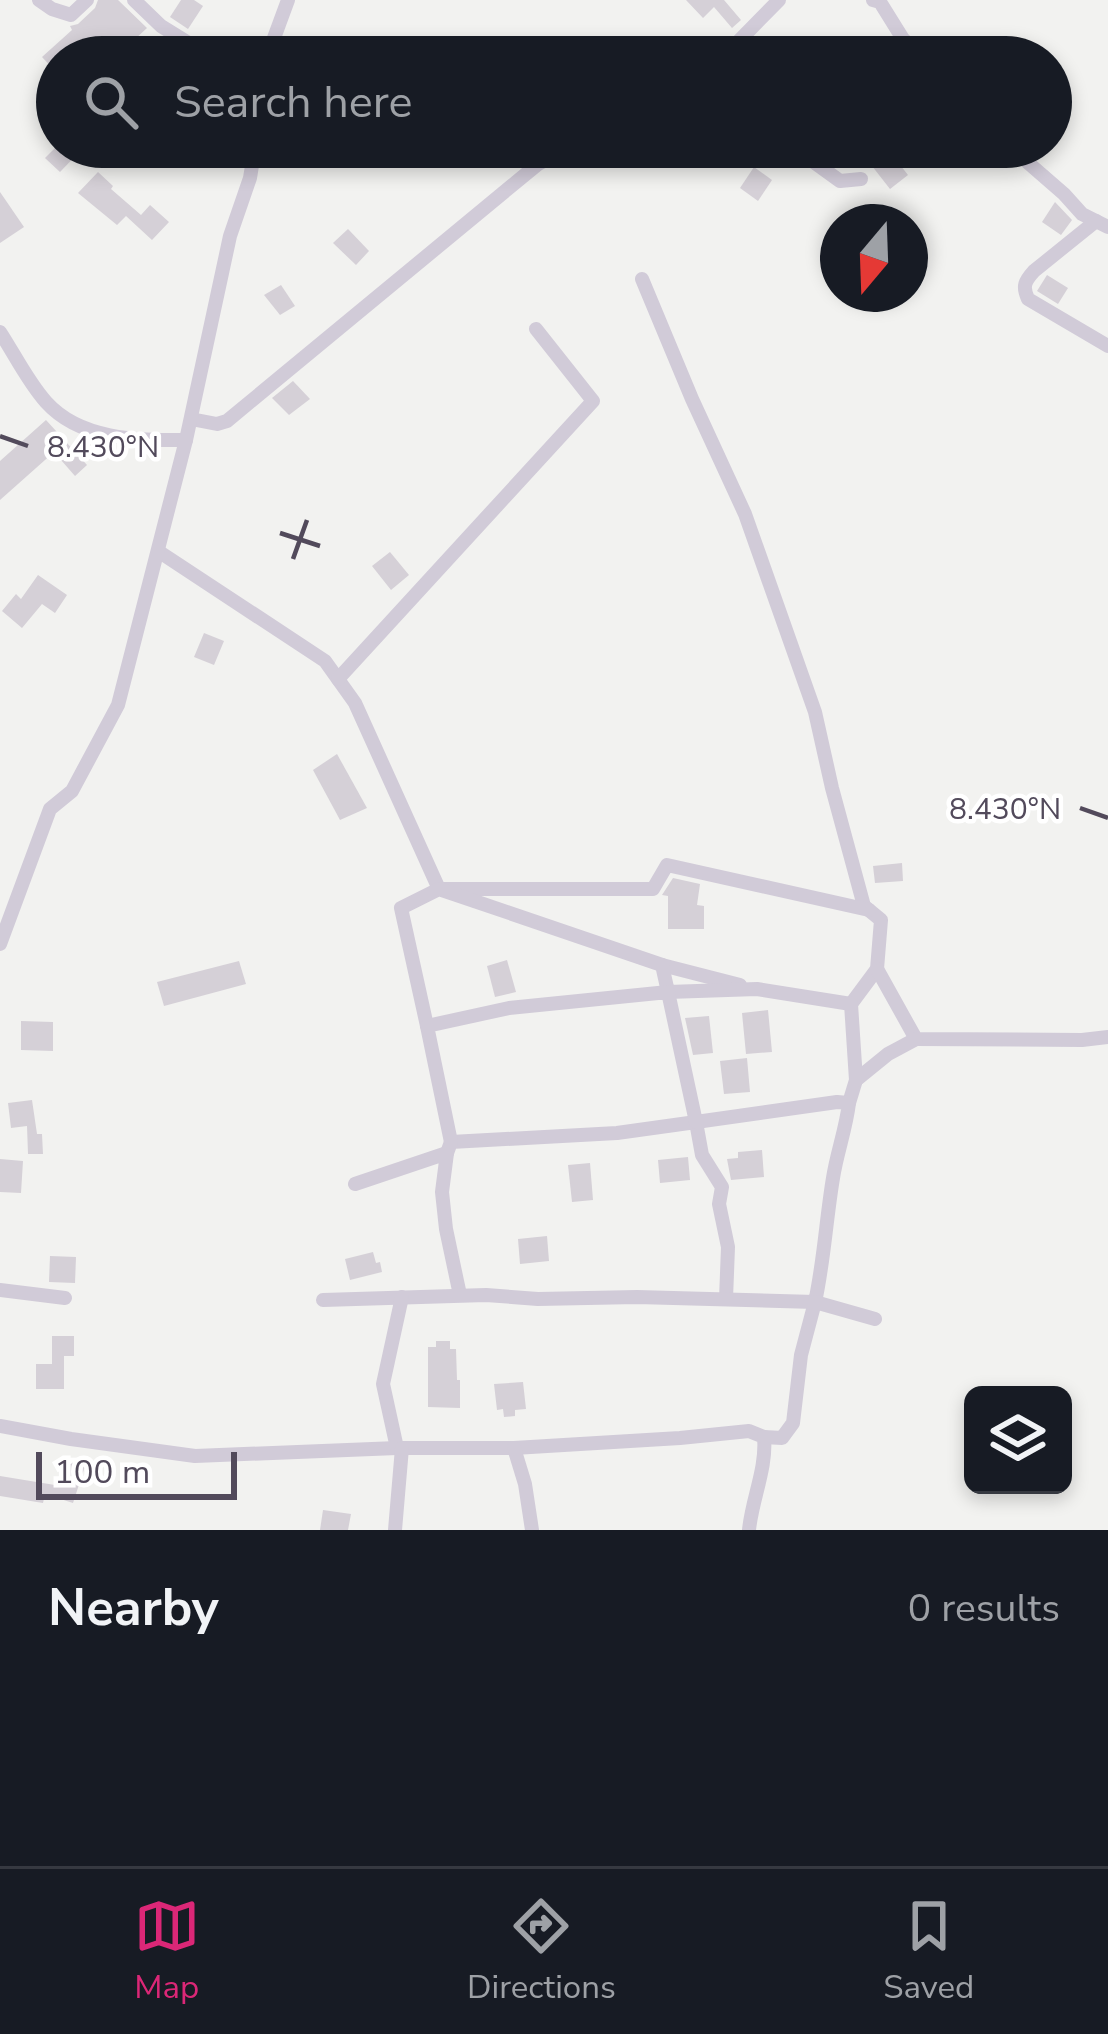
<!DOCTYPE html>
<html lang="en">
<head>
<meta charset="utf-8">
<style>
  body { margin:0; font-family:"Nunito Sans",sans-serif; background:#242831; color:#f1f3f6 }
  .controls { position:absolute; right:36px; bottom:36px; display:grid; overflow:hidden; border-radius:18px; box-shadow:0 6px 18px #0003 }
  .controls button { width:108px; height:108px; display:grid; place-items:center; padding:0; border:0; border-bottom:3px solid #363941; background:#171b24; color:#f1f3f6; font:60px sans-serif }
  .compass { position:absolute; left:820px; top:204px; width:108px; height:108px; border-radius:50%; background:#171b24; box-shadow:0 6px 18px #0003; rotate:199deg }
  .scale { position:absolute; left:36px; bottom:30px; width:201px; box-sizing:border-box; padding-left:12px; border:6px solid #524a5b; border-top:0; font-size:33px; line-height:42px; white-space:nowrap; color:#524a5b; -webkit-text-stroke:9px #fff; paint-order:stroke }
  .list { margin:0; padding:0; list-style:none }
  h2 { display:flex; justify-content:space-between; align-items:center; height:156px; margin:0; padding:0 48px; font-size:51px }
  h2 small { font-size:39px; font-weight:400; color:#9ea1a6 }
  .icon { flex:none; width:66px; height:66px; fill:none; stroke:currentColor; stroke-width:2; stroke-linecap:round; stroke-linejoin:round }
  .map { position:relative; flex:none; width:1108px; height:1530px; overflow:hidden }
  .search { position:absolute; background:#171b24; box-shadow:0 6px 18px #0003; left:36px; right:36px; top:36px; height:132px; display:flex; align-items:center; gap:30px; box-sizing:border-box; padding:0 42px; border-radius:66px; color:#9ea1a6; font-size:45px }
  .sheet { height:336px; background:#171b24 }
  nav { display:flex; justify-content:space-around; align-items:center; box-sizing:border-box; height:168px; border-top:3px solid #363941; background:#171b24; font-size:33px; color:#9ea1a6 }
  nav a { display:grid; justify-items:center; gap:6px }
  nav .on { color:#db2777 }
  .map>svg:first-child { display:block }
</style>
</head>
<body>
<div class="map">
<svg width="1108" height="1530" viewBox="0 0 1108 1530">
  <rect width="100%" height="100%" fill="#f2f2f0"/>
  <g fill="#d5d0d7">
    <path d="M98,0h20l29,28 -13,12 25,17h-102v16l-15,-16 30,-27 -2,-4 8,-2 17,-16z"/>
    <path d="M181,0h13l9,6 -15,23 -18,-12z"/>
    <path d="M686,0h38l17,20 -9,8 -18,-21 -11,11z"/>
    <path d="M56,147h28l-24,25 -15,-14z"/>
    <path d="M890,152l18,23 -18,14 -18,-23z"/>
    <path d="M754,167l18,13 -14,21 -18,-13z"/>
    <path d="M98,172l15,14 -2,3 30,26 9,-10 19,17 -17,18 -26,-24 -9,9 -39,-32z"/>
    <path d="M0,192l24,35 -24,16z"/>
    <path d="M1055,202l17,18 -11,15 -19,-13z"/>
    <path d="M348,229l21,22 -13,14 -23,-22z"/>
    <path d="M1047,275l21,13 -10,16 -21,-13z"/>
    <path d="M281,285l14,21 -15,9 -16,-20z"/>
    <path d="M293,381l17,18 -21,16 -17,-17z"/>
    <path d="M46,420l41,45 -12,11 -21,-24 -54,48v-39z"/>
    <path d="M390,552l19,23 -18,15 -19,-24z"/>
    <path d="M38,575l29,20 -12,18 -13,-9 -20,24 -20,-17 14,-17 5,5z"/>
    <path d="M204,633l20,8 -10,24 -20,-8z"/>
    <path d="M337,754l30,54 -27,12 -27,-50z"/>
    <path d="M902,863l1,18 -28,2 -2,-17z"/>
    <path d="M673,878l27,6 -3,21 7,1v23h-36v-33l-6,-1z"/>
    <path d="M507,960l9,32 -21,5 -8,-31z"/>
    <path d="M239,961l7,23 -82,22 -7,-24z"/>
    <path d="M768,1010l4,42 -26,2 -4,-41z"/>
    <path d="M709,1016l4,37 -20,2 -8,-37z"/>
    <path d="M21,1021l32,1v29l-32,-1z"/>
    <path d="M747,1058l3,34 -26,2 -4,-33z"/>
    <path d="M32,1100l5,34h5l1,20h-15l-1,-28 -16,2 -3,-25z"/>
    <path d="M762,1150l2,27 -33,3 -4,-21 11,-1v-6z"/>
    <path d="M688,1157l2,23 -30,3 -2,-23z"/>
    <path d="M0,1159l23,2 -2,32 -21,-1z"/>
    <path d="M590,1163l3,37 -21,2 -4,-37z"/>
    <path d="M547,1236l2,25 -29,3 -2,-25z"/>
    <path d="M373,1252l3,11 4,-1 2,10 -32,8 -5,-21z"/>
    <path d="M50,1256l26,1 -1,26 -26,-1z"/>
    <path d="M52,1336h22v20h-10v33h-28v-25h16z"/>
    <path d="M436,1341h14v8h6l1,31h3v28l-32,-1v-60h8z"/>
    <path d="M523,1382l3,27 -11,1v6l-11,1 -1,-8 -6,1 -3,-26z"/>
    <path d="M69,1458l17,5 -13,40 -28,-9 -2,9 -43,-7v-20l61,10z"/>
    <path d="M323,1510l28,4 -3,16h-28z"/>
  </g>
  <g fill="none" stroke-linecap="round" stroke-linejoin="round">
    <g stroke="#d1cbd8" stroke-width="14">
      <path d="M39,0l13,9 19,6 16,-15"/>
      <path d="M134,0l27,26 50,31"/>
      <path d="M873,0l7,2 23,37 20,18"/>
      <path d="M267,57l21,-57"/>
      <path d="M717,57l14,-8 48,-49"/>
      <path d="M793,147l47,34 21,-2"/>
      <path d="M1010,147l54,47 18,20 26,13"/>
      <path d="M1096,221l-62,50c-9,10 -12,15 -6,28l80,47"/>
      <path d="M642,279l50,120 53,115 70,198 17,76 32,118 17,14 -4,49 -26,35 5,76 -7,23"/>
      <path d="M0,332c15,23 28,50 46,70 35,39 93,38 140,38"/>
      <path d="M191,419l26,5 10,-3 311,-257 31,-17"/>
      <path d="M158,551l167,110 30,42 84,186h214l14,-24 202,45"/>
      <path d="M338,679l255,-278 -57,-72"/>
      <path d="M0,944l50,-135 22,-18 46,-86 68,-265 44,-204 20,-58 5,-31"/>
      <path d="M662,965l78,20"/>
      <path d="M877,969l39,70 166,1 26,-3"/>
      <path d="M427,1026l-26,-118 38,-19 223,76 6,27 89,-3 94,15"/>
      <path d="M856,1080l32,-26 28,-15"/>
      <path d="M447,1153l4,-11 166,-9 79,-11 6,33 20,32 -3,17 9,43 -2,52"/>
      <path d="M355,1184l92,-31 -5,39 4,37 14,66"/>
      <path d="M0,1290l65,8"/>
      <path d="M323,1300l163,-5 52,4 99,-2 178,5c9,-41 11,-82 18,-124 4,-26 13,-49 16,-75l-12,-1 -141,20 -28,-130 -159,16 -82,18 24,116"/>
      <path d="M0,1426l71,13 124,17 202,-8h117l166,-10 69,-7 15,6c3,31 -12,62 -15,93"/>
      <path d="M764,1437l18,1 11,-15 8,-68 14,-53 60,17"/>
      <path d="M397,1448l-14,-64 19,-87"/>
      <path d="M514,1448l11,36 7,46"/>
      <path d="M395,1530l7,-82"/>
    </g>
  </g>
  <path fill="none" stroke="#524a5b" stroke-width="4.5" d="M0,436l28,10M280,533l40,13M293,559l14,-39M1080,808l28,10"/>
  <g font-size="30" text-anchor="middle" fill="#524a5b" stroke="#fff" stroke-width="9" stroke-linejoin="round" paint-order="stroke">
    <text x="103" y="457">8.430°N</text>
    <text x="1005" y="819">8.430°N</text>
  </g>
</svg>
<div class="controls">
<button><svg class="icon" aria-label="layers" viewBox="0 0 24 24"><path d="M12 4l9 5-9 5-9-5zM3 14l9 5 9-5"/></svg></button>
</div>
<svg class="compass" viewBox="-18 -18 36 36"><path d="M0-13l5 13h-10z" fill="#e53935"/><path d="M0 13l5-13h-10z" fill="#9ea1a6"/></svg>
<div class="scale">100 m</div>
<div class="search"><svg class="icon" aria-label="search" viewBox="0 0 24 24"><circle cx="10" cy="10" r="6"/><path d="M15 15l6 6"/></svg>Search here</div>
</div>
<section class="sheet">
<h2>Nearby<small>0 results</small></h2>
<ul class="list">
</ul>
</section>
<nav>
<a class="on"><svg class="icon" aria-label="map" viewBox="0 0 24 24"><path d="M3 6l6-2 6 2 6-2v14l-6 2-6-2-6 2zM9 4v14M15 6v14"/></svg>Map</a>
<a><svg class="icon" aria-label="directions" viewBox="0 0 24 24"><path d="M12 3l9 9-9 9-9-9zM9 14v-3h6M13 9l2 2-2 2"/></svg>Directions</a>
<a><svg class="icon" aria-label="saved" viewBox="0 0 24 24"><path d="M7 4h10v16l-5-4-5 4z"/></svg>Saved</a>
</nav>
</body>
</html>
